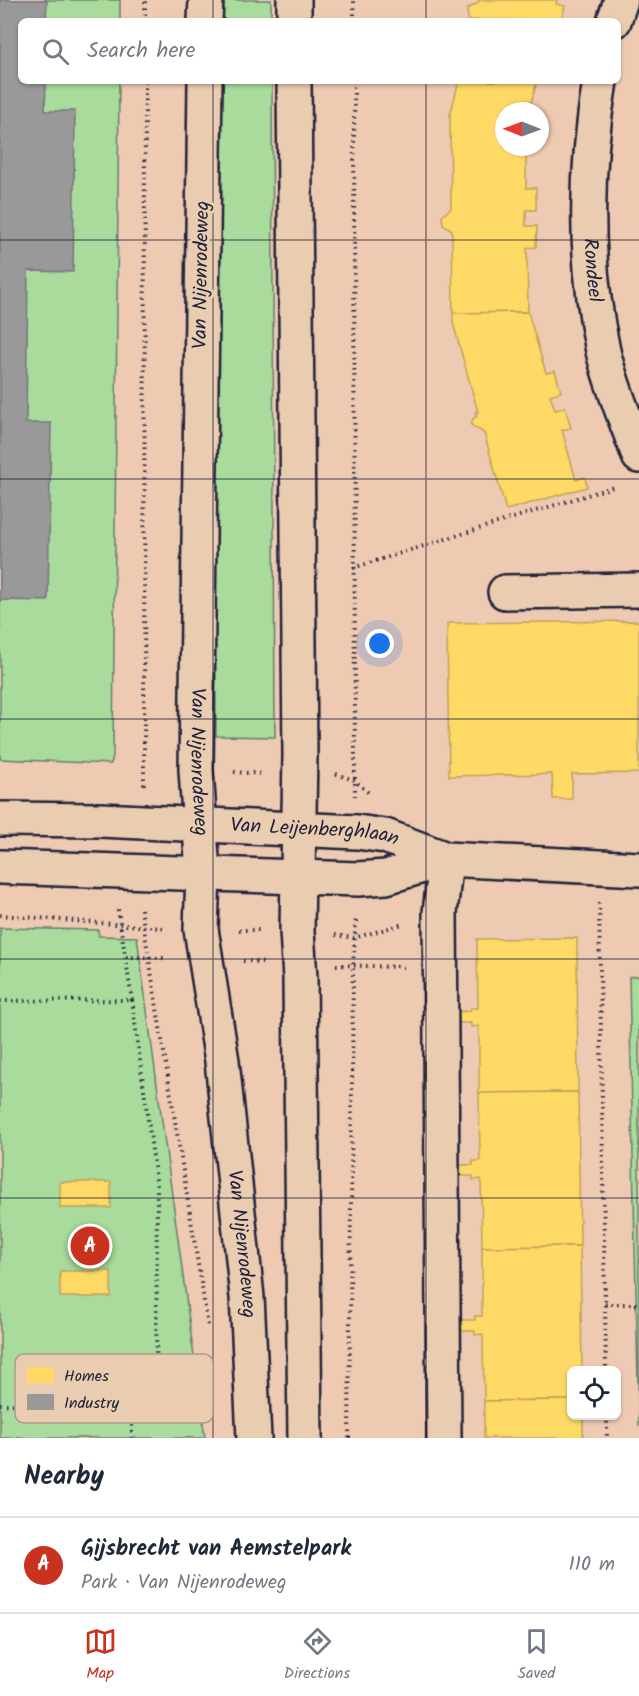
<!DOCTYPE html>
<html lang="en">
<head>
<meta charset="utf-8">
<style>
  body { margin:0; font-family:Kalam,sans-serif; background:#f2f2f3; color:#1f2937 }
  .controls { position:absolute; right:18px; bottom:18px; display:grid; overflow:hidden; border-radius:9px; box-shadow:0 2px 4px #0004 }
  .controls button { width:54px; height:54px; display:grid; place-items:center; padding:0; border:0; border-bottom:2px solid #e0e1e3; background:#fff; color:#1f2937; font:30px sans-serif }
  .compass { position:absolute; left:495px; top:102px; width:54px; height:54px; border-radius:50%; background:#fff; box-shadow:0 2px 4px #0004; rotate:271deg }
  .you { position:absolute; left:380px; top:644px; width:21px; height:21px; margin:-15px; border:4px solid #fff; border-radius:50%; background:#1a73e8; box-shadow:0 0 0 9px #1a73e833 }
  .badge { display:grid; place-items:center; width:39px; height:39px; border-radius:50%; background:#c8321e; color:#fff; font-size:20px; font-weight:700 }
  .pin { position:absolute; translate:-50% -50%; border:3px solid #fff; box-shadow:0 2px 6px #0006 }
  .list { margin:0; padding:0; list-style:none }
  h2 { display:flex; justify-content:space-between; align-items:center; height:78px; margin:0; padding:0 24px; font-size:26px }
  h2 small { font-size:20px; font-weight:400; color:#747a83 }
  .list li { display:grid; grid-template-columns:39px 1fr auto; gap:18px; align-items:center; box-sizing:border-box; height:96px; padding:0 24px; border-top:2px solid #e0e1e3 }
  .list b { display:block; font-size:22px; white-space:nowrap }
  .list p { margin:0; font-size:20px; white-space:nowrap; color:#747a83 }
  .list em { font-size:20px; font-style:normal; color:#747a83 }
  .icon { flex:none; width:33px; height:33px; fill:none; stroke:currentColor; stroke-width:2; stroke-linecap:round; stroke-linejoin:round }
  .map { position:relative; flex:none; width:639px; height:1438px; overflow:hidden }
  .search { position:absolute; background:#fff; box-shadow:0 2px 4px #0004; left:18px; right:18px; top:18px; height:66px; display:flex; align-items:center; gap:15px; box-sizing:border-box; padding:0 21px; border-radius:9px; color:#747a83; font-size:22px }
  .sheet { height:174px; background:#fff }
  nav { display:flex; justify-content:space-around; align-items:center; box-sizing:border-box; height:84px; border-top:2px solid #e0e1e3; background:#fff; font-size:16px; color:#747a83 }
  nav a { display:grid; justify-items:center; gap:3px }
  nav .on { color:#c8321e }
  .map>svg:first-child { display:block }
</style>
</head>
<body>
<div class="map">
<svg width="639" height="1438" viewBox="0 0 639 1438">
  <rect width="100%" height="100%" fill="#eecab3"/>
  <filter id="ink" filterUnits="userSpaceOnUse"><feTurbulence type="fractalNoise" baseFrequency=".0167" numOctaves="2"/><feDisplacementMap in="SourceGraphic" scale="12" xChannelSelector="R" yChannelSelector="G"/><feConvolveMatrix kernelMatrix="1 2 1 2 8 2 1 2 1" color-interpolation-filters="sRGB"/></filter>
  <g filter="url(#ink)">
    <g fill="#a8db9c" stroke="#657e6c" stroke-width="1.5">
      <path d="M0,0h120v21h-99v60h98l-6,675 -2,8 -111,-5z"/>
      <rect x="212" y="0" width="59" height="21"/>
      <path d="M212,81h60l3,656 -59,-1z"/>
      <path d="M0,928l98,2 1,6 38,1 68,501h-205z"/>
      <path d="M639,976v450l-10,-449z"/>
    </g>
    <g fill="#ffd966" stroke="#bda259" stroke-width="1.5">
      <path d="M479,0h78l-1,4 9,2 -4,15 -93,-1 -1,-11 11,-6z"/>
      <path d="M459,81h78l-8,30h-25v36h22v41h10v22h-10v16h11l-1,21 -9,1 1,64 -75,1 -1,-83 -9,-6 -1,-8 9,-8 -1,-93z"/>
      <path d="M528,312l18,61 9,-2 6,21 -11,3 5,15 10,-3 6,21 -9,2 14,50 9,-3 2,10 -81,23 -22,-77 -13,-8 2,-6 4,-3 -2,-4h3l-25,-89v-10z"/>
      <path d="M639,621v152l-67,1v25h-19l-1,-25 -103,2 -2,-153z"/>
      <path d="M577,938l1,154 -99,1v-67l-8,1v-4h-16v-11l15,-1 1,-3h7l-1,-69z"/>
      <path d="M578,1092l2,154 -98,1 -1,-68 -8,1v-4h-16v-11h16v-4h7l-1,-68z"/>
      <rect x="60" y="1182" width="51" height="26"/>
      <path d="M580,1246l2,124h-10v30l-88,1 -1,-67 -8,1v-4h-16v-11h16v-4h7v-69z"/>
      <rect x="60" y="1271" width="51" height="26"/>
      <path d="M572,1400v16h11v22h-99v-37z"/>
    </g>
    <path fill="#999" stroke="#75757d" stroke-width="1.5" d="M0,0h47l-1,21h-25v60h25l-1,30h30l-2,161 -45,-1 -2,152h25l-3,178 -48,-1z"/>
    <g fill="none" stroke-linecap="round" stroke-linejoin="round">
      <defs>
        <g id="minor">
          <path d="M614,21l7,-21"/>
          <path id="s1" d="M600,81c-15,89 -16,181 3,270 8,35 24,71 36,105"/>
          <path d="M505,592l134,-2"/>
          <path id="s2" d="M0,819l100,1 257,12 28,4 61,23 193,10"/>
          <path d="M0,867l358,12 28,-2 60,-18"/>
          <path d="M444,1438l-4,-525 6,-54"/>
        </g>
        <g id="major">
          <path d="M294,0v21"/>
          <path d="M205,21l1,-21"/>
          <path id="s3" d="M205,81l-9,689 7,103 -2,56 21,132 25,236 7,141"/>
          <path d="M294,81l6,674 -3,176 3,47 5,460"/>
        </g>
      </defs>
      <use href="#minor" stroke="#22223b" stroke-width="38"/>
      <use href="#major" stroke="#22223b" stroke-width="38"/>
      <g stroke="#22223b" stroke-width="4" stroke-dasharray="1.5 4.5" stroke-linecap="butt">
        <path d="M145,21v-21"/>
        <path d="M354,21v-21"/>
        <path d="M354,81l1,715"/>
        <path d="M353,568l263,-82"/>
        <path d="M234,772l29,2"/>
        <path d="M336,774l18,6 16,14"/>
        <path d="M144,785l1,-704"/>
        <path d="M599,903l7,467"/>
        <path d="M141,909l67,417"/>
        <path d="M0,915l163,13"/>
        <path d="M239,930h20"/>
        <path d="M335,935l19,3 49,-14"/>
        <path d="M126,957l41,1"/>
        <path d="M243,961l20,1"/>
        <path d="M336,965l68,2"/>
        <path d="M132,1000l25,187 -1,221"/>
        <path d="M0,1001l132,-1 -14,-91"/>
        <path d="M605,1304h34"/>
        <path d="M0,1404l215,5"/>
        <path d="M132,1407v31"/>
        <path d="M607,1416v22"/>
        <path d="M349,1438l4,-473 3,-48"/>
      </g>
      <use href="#minor" stroke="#eacdb1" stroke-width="33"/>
      <use href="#major" stroke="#eacdb1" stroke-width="33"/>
    </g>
  </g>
  <path fill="none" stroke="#22223b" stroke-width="1.5" stroke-opacity="0.55" d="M213,0v21M426,0v21M213,81v1357M426,81v1357M0,240h639M0,479h639M0,719h639M0,959h639M0,1198h639"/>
  <g text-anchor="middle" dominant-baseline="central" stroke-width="6" stroke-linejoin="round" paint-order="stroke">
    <g font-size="20" fill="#22223b" stroke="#eacdb1">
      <text stroke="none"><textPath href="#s1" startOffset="190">Rondeel</textPath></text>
      <text transform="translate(202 275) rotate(-89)">Van Nijenrodeweg</text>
      <text stroke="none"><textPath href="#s3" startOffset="681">Van Nijenrodeweg</textPath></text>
      <text stroke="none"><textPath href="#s2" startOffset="315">Van Leijenberghlaan</textPath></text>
      <text stroke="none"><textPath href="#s3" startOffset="1166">Van Nijenrodeweg</textPath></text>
    </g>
  </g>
  <rect x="15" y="1354" width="198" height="69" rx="9" fill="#eacdb1" stroke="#ae9a8e" stroke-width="1.5"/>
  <rect x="27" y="1367" width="27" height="16" fill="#ffd966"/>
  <rect x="27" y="1394" width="27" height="16" fill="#999"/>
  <g font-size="16" fill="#22223b">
    <text x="64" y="1381">Homes</text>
    <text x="64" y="1408">Industry</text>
  </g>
</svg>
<div class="controls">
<button><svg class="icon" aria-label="locate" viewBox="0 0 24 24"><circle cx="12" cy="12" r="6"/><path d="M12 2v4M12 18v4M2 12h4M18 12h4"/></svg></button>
</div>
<svg class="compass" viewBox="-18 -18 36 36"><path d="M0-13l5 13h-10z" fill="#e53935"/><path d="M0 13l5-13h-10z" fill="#747a83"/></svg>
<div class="you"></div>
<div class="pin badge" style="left:90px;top:1246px">A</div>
<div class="search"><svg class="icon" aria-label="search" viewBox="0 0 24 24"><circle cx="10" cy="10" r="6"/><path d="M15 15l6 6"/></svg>Search here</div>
</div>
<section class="sheet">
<h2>Nearby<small></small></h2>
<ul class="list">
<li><span class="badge">A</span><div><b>Gijsbrecht van Aemstelpark</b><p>Park · Van Nijenrodeweg</p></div><em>110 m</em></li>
</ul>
</section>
<nav>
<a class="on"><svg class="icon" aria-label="map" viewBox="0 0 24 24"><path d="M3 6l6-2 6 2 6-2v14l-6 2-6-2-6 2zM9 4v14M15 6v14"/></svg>Map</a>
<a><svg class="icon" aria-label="directions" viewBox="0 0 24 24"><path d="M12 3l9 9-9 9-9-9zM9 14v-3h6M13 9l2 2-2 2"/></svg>Directions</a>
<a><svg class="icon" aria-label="saved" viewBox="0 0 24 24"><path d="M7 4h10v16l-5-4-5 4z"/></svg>Saved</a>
</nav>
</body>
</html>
